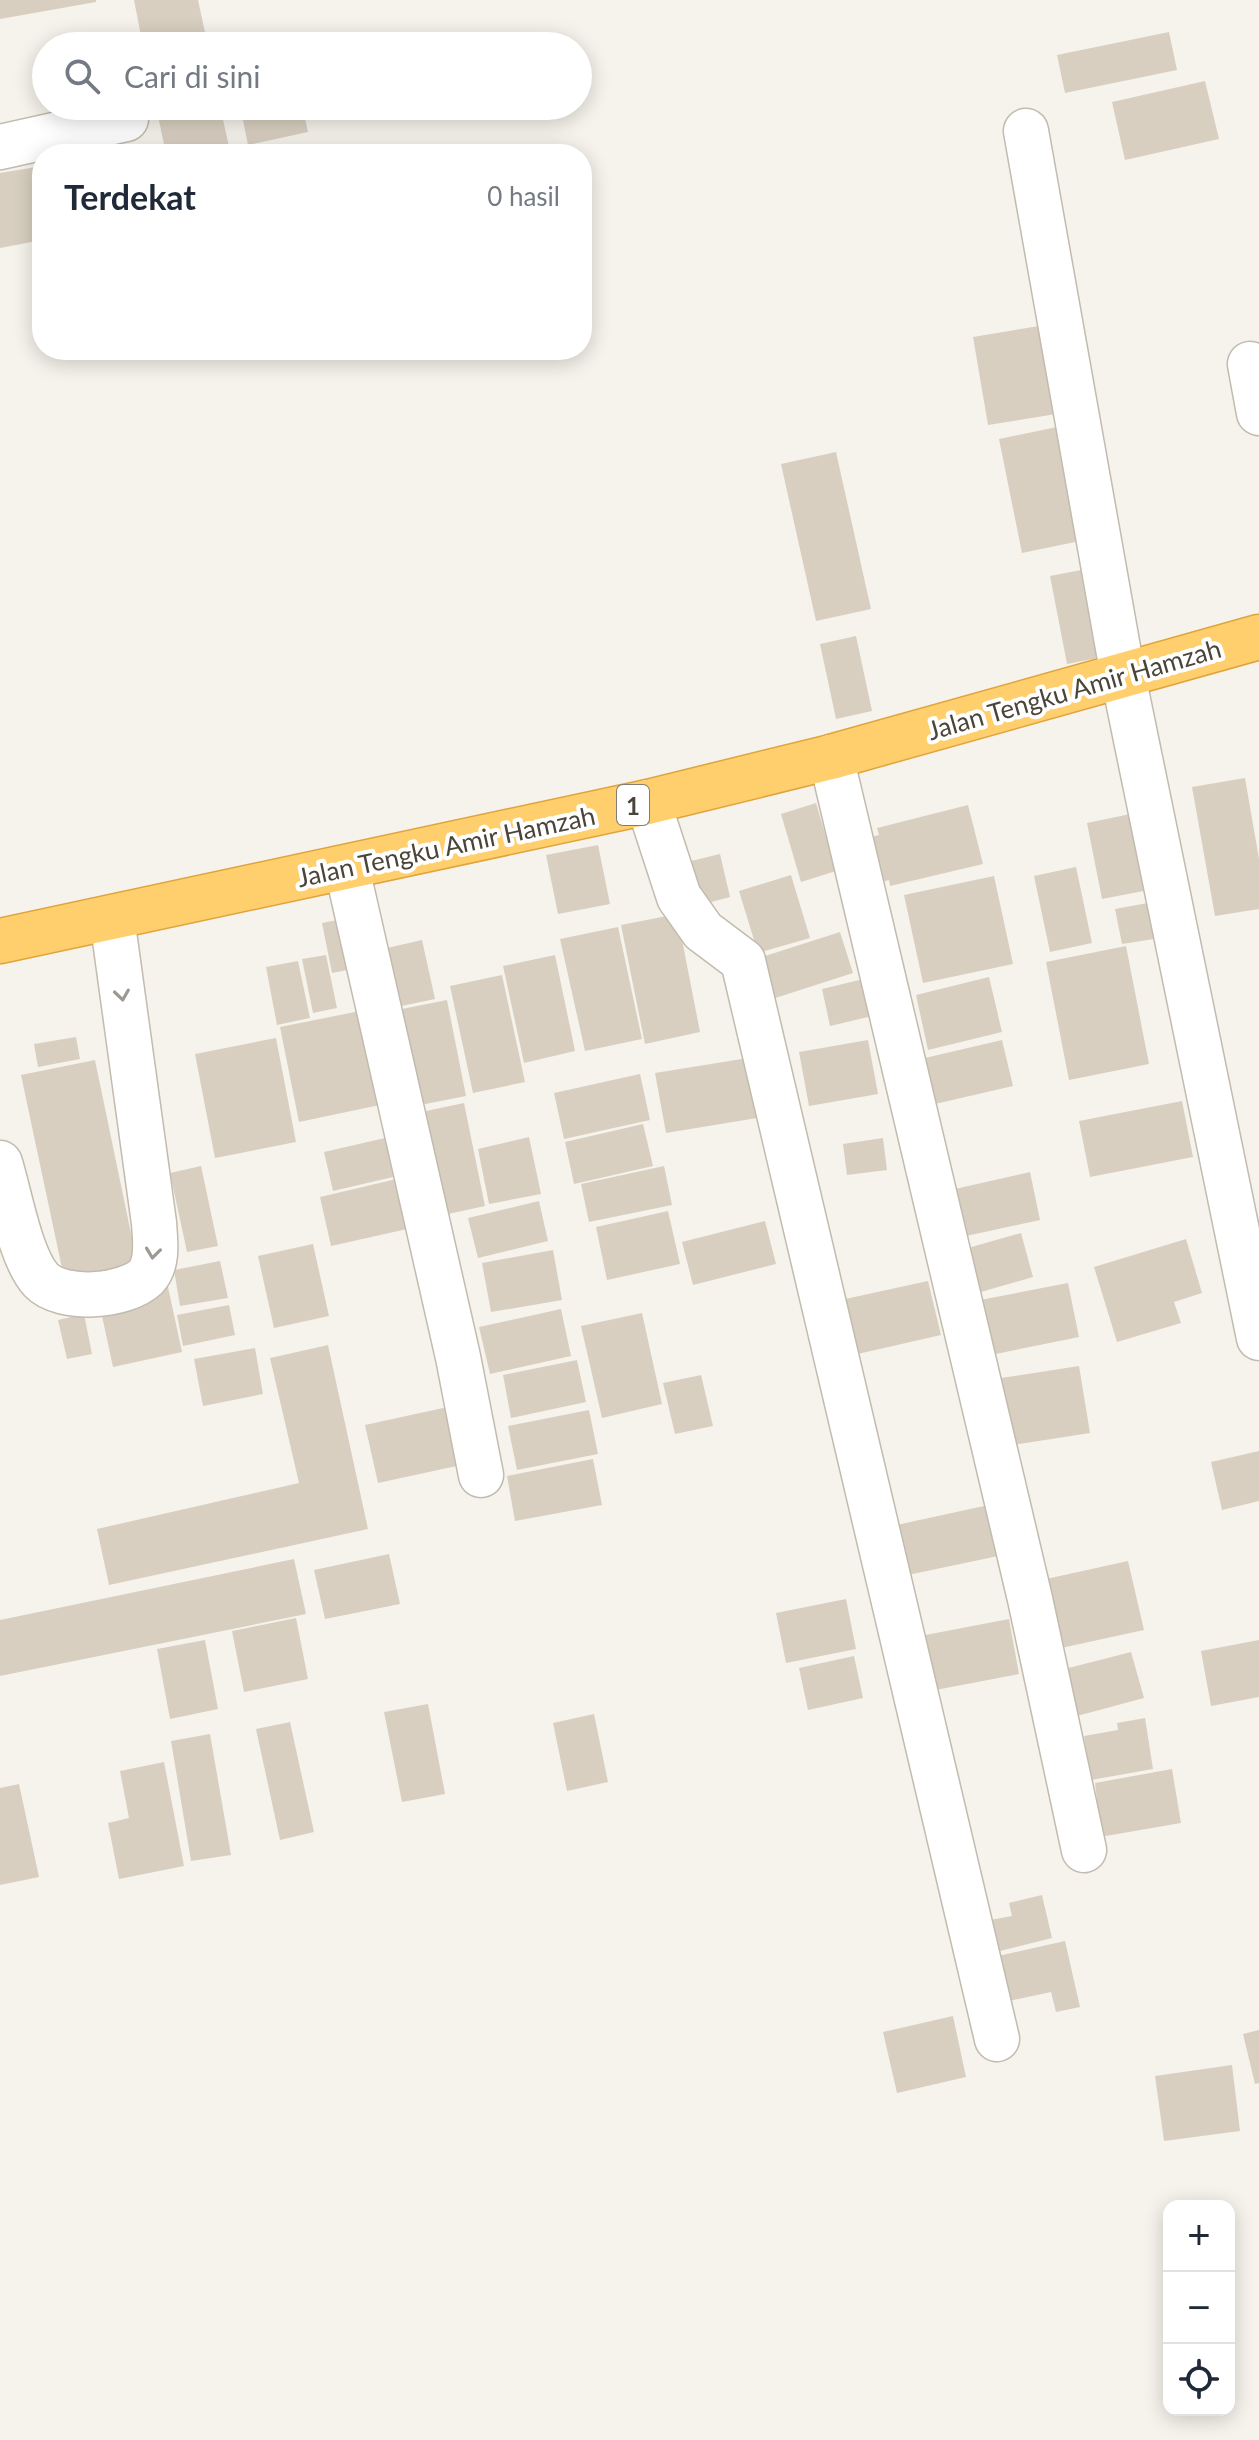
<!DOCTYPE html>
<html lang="id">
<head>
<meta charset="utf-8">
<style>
  body { margin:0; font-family:Lato,sans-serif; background:#f2f2f3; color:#1f2937 }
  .controls { position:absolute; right:24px; bottom:24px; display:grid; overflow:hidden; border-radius:16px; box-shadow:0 4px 20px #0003 }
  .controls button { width:72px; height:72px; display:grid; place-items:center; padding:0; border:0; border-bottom:2px solid #e0e1e3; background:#fff; color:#1f2937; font:40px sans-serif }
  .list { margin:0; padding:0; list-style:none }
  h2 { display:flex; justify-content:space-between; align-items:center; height:104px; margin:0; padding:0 32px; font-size:34px }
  h2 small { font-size:26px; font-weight:400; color:#747a83 }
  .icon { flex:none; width:44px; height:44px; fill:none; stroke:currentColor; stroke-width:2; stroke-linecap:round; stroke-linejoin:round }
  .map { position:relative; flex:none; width:1259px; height:2440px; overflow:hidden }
  .search { position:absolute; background:#fff; box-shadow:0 4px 20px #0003; left:32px; top:32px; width:560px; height:88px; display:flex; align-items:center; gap:20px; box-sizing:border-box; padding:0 28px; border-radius:44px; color:#747a83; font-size:30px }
  .panel { position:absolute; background:#fff; box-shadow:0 4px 20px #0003; left:32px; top:144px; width:560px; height:216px; border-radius:32px }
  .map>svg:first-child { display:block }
</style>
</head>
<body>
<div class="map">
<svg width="1259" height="2440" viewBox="0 0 1259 2440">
  <rect width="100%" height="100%" fill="#f6f3ec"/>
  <g fill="#d8cfc1">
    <path d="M0,0h96v2l-96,17z"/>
    <path d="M134,0h64l10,46h-65z"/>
    <path d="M1169,32l8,38 -112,23 -8,-38z"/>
    <path d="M1205,81l14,58 -94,21 -13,-58z"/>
    <path d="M156,106h64l10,45 -64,3z"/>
    <path d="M261,106h41l6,26 -60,13 -7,-35z"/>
    <path d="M316,144l2,10h-40v-1z"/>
    <path d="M151,145l2,9h-41v-2z"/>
    <path d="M42,166v74l-42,8v-75z"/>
    <path d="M1039,326l17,88 -68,11 -15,-88z"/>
    <path d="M1057,427l23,114 -58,12 -23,-114z"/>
    <path d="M836,452l35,157 -55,12 -35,-157z"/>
    <path d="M1097,567l16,88 -46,9 -17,-88z"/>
    <path d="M856,636l16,75 -36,8 -16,-75z"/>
    <path d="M1245,778l14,81v50l-44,7 -23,-129z"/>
    <path d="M816,803l20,68 -35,11 -20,-68z"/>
    <path d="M968,805l15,59 -93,22 -1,-6 -23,6 -11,-45 24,-6 -2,-7z"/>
    <path d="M1140,812l14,77 -52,10 -15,-76z"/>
    <path d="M598,845l12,59 -52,10 -12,-59z"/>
    <path d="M720,854l10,43 -30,8 -9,-44z"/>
    <path d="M1076,867l16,76 -42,9 -16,-76z"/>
    <path d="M791,875l19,63 -52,15 -19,-62z"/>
    <path d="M994,876l19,88 -90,19 -19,-88z"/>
    <path d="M1153,902l7,36 -38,6 -7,-35z"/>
    <path d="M677,914l23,118 -55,12 -24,-119z"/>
    <path d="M348,918l10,50 -26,5 -10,-50z"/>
    <path d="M618,927l24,112 -57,12 -25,-112z"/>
    <path d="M840,932l13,41 -87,28 -13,-41z"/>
    <path d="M422,940l13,59 -53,11 -12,-58z"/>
    <path d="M1126,946l23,118 -80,16 -23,-118z"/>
    <path d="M326,955l11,53 -24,5 -11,-54z"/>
    <path d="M555,955l20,96 -51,12 -21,-97z"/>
    <path d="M298,961l12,57 -33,7 -11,-58z"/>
    <path d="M502,975l23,107 -52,11 -23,-107z"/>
    <path d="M876,976l9,37 -55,13 -8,-37z"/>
    <path d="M989,977l13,55 -74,18 -12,-55z"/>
    <path d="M447,1000l19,96 -61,12 -18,-96z"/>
    <path d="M375,1008l19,94 -95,20 -19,-95z"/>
    <path d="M76,1037l4,22 -42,8 -4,-23z"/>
    <path d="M276,1038l20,104 -81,16 -20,-104z"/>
    <path d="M868,1040l10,54 -69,12 -10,-54z"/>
    <path d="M1002,1040l11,46 -78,18 -10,-46z"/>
    <path d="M748,1058l9,60 -91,15 -11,-60z"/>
    <path d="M95,1060l44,212 -73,15 -45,-212z"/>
    <path d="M640,1074l10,46 -86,19 -10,-46z"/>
    <path d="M1182,1101l11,56 -103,20 -11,-56z"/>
    <path d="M464,1103l21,103 -46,10 -32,-101z"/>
    <path d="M643,1124l10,42 -79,18 -9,-42z"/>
    <path d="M529,1137l12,57 -52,10 -11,-55z"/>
    <path d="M385,1138l8,39 -60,14 -9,-39z"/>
    <path d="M883,1138l4,32 -40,5 -4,-31z"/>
    <path d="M201,1166l17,80 -31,6 -17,-79z"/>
    <path d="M664,1166l8,39 -83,17 -8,-38z"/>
    <path d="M1030,1172l10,48 -74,16 -11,-47z"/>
    <path d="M405,1177l11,50 -85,19 -11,-49z"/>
    <path d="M539,1201l9,40 -70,17 -10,-40z"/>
    <path d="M668,1211l12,53 -73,16 -11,-53z"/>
    <path d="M765,1221l11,43 -83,21 -11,-43z"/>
    <path d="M1021,1233l12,44 -52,15 -13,-44z"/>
    <path d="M1186,1239l16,54 -28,9 7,21 -64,19 -23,-75z"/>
    <path d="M313,1244l16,72 -55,12 -16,-72z"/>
    <path d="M553,1250l9,50 -71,12 -9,-49z"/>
    <path d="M220,1261l8,37 -48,8 -6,-36z"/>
    <path d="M928,1281l13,54 -92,21 -13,-55z"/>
    <path d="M1068,1283l11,54 -93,19 -11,-55z"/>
    <path d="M168,1287l14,65 -69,15 -14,-65z"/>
    <path d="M229,1305l6,30 -52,11 -6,-31z"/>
    <path d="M561,1309l10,47 -81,18 -11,-47z"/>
    <path d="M642,1313l20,91 -60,14 -21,-92z"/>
    <path d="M84,1314l8,40 -25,5 -9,-39z"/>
    <path d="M328,1345l40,184 -259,56 -12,-56 202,-46 -29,-125z"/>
    <path d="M255,1348l8,46 -60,12 -9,-47z"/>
    <path d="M577,1360l9,42 -75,16 -8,-43z"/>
    <path d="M1079,1366l11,67 -78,12 -11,-67z"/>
    <path d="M701,1375l12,51 -38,8 -12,-51z"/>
    <path d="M452,1406l14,58 -88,19 -13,-58z"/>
    <path d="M589,1410l9,44 -81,16 -9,-44z"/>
    <path d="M1259,1451v50l-37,9 -11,-48z"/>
    <path d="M593,1459l9,46 -87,16 -8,-45z"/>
    <path d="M993,1504l10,51 -100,21 -11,-50z"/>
    <path d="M389,1554l11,50 -75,15 -11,-49z"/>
    <path d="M294,1559l12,55 -306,62v-56z"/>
    <path d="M1128,1561l16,69 -92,20 -15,-69z"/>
    <path d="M846,1599l10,50 -70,14 -10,-50z"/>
    <path d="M296,1618l12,61 -64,13 -12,-61z"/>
    <path d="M1009,1619l10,55 -99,19 -10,-55z"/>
    <path d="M205,1640l13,69 -48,10 -13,-70z"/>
    <path d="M1259,1640v57l-48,9 -10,-55z"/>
    <path d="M1131,1652l13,46 -82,22 -13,-47z"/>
    <path d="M854,1656l9,42 -55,12 -9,-42z"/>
    <path d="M428,1704l17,90 -43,8 -18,-90z"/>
    <path d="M594,1714l14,68 -41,9 -14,-68z"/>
    <path d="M1145,1718l8,51 -62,11 -7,-44 34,-6 -1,-7z"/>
    <path d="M290,1722l24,110 -34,8 -24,-111z"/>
    <path d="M210,1734l21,121 -40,6 -20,-120z"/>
    <path d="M164,1762l20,104 -65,13 -11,-56 21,-5 -9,-47z"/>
    <path d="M1172,1769l9,54 -87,15 -7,-36 10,-2 -2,-17z"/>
    <path d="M19,1784l20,93 -39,8v-97z"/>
    <path d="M1042,1895l10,43 -60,15 -7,-32 27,-5 -3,-13z"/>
    <path d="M1065,1941l15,66 -24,5 -5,-20 -42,9 -11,-45z"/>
    <path d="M953,2016l13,61 -69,16 -14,-61z"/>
    <path d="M1259,2030v53l-4,1 -12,-50z"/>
    <path d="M1232,2065l8,66 -76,10 -9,-65z"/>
  </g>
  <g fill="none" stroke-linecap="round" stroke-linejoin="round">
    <defs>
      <g id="minor">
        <path d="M1026,131l97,545 136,662"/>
        <path d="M0,147l126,-28"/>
        <path d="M1250,364l9,49"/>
        <path d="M831,757l199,842 54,251"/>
        <path d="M648,802l31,95 24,34 40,30 254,1078"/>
        <path d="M347,869l111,488 23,118"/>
        <path d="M0,1163c10,32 20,94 41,117 21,22 84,17 105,-3 13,-14 9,-37 8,-54l-42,-305"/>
      </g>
      <path id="highway" d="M0,941l648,-139 183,-45 428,-120"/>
    </defs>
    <use href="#minor" stroke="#c2bbae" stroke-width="47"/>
    <use href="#highway" stroke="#e0a43c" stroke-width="47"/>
    <use href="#minor" stroke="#fff" stroke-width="44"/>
    <use href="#highway" stroke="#ffcf6e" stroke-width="44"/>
  </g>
  <defs><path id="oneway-chevron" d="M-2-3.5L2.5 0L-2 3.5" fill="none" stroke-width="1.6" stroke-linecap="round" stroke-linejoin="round" transform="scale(2)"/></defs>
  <g stroke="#9c9892">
    <use href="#oneway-chevron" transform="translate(122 995) rotate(82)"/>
    <use href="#oneway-chevron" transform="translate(153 1253) rotate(97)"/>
  </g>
  <g text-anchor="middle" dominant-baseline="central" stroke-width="8" stroke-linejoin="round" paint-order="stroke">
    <rect fill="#fff" stroke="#817c74" stroke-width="2" x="617" y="785" width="32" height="40" rx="6"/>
    <g font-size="24" font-weight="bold" fill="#4b4439">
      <text x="633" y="805">1</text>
    </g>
    <g font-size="26" fill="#4b4439" stroke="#fff">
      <text transform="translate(1074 689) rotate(-16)">Jalan Tengku Amir Hamzah</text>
      <text transform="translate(446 846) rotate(-12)">Jalan Tengku Amir Hamzah</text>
    </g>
  </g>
</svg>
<div class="controls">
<button>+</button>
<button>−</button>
<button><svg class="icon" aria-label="locate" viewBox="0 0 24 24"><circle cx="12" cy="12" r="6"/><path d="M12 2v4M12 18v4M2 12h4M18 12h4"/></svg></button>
</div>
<div class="search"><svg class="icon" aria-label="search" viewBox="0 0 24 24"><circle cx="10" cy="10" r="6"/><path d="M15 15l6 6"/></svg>Cari di sini</div>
<section class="panel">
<h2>Terdekat<small>0 hasil</small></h2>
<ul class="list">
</ul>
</section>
</div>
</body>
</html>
